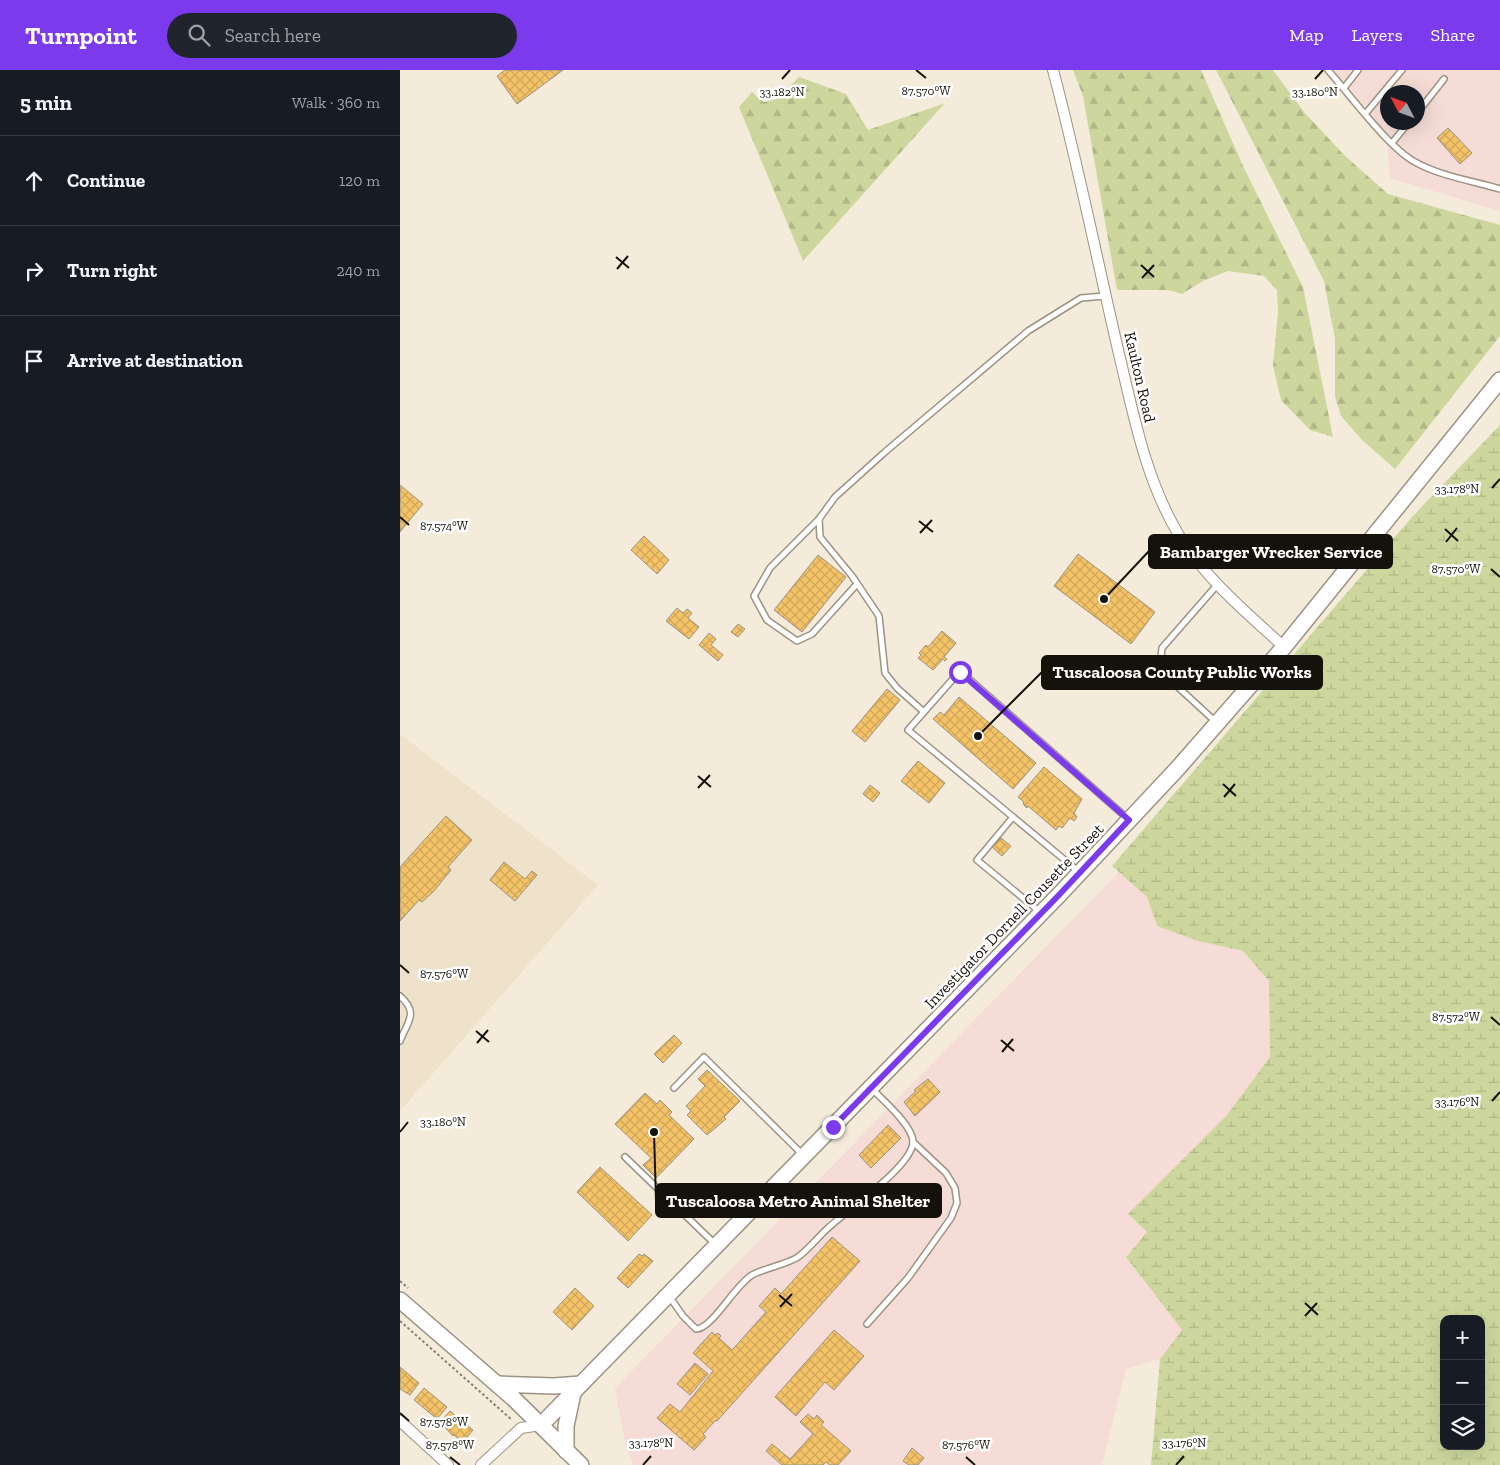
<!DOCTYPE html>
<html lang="en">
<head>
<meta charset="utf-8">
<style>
  body { margin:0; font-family:"Zilla Slab",serif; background:#20242c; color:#f1f3f6 }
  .controls { position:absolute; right:15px; bottom:15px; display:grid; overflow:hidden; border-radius:10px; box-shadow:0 5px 20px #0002 }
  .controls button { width:45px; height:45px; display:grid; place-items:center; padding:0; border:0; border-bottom:1px solid #363941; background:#171b24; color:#f1f3f6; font:25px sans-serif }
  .compass { position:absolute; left:980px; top:15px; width:45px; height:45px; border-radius:50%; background:#171b24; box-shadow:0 5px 20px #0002; rotate:311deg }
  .stop { position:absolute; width:15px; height:15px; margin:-11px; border:4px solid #7c3aed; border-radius:50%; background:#fff }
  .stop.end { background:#7c3aed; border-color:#fff; box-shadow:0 1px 5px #0008 }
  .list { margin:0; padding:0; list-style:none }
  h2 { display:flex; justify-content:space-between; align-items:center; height:65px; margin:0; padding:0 20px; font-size:21px }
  h2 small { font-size:16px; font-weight:400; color:#9ea1a6 }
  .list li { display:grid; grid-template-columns:32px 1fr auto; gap:15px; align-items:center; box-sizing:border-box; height:90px; padding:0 20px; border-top:1px solid #363941 }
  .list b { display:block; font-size:19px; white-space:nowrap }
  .list em { font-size:16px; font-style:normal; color:#9ea1a6 }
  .icon { flex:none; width:28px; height:28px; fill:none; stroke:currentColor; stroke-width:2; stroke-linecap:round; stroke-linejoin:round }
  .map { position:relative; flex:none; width:1100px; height:1395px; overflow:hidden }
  header { display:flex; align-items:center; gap:30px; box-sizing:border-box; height:70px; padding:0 25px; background:#7c3aed; color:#fff }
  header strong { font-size:24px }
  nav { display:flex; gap:28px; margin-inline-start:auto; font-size:18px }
  .search { width:350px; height:45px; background:#20242c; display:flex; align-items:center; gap:12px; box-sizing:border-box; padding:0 18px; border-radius:28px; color:#9ea1a6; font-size:19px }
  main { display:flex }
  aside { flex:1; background:#171b24 }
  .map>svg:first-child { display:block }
</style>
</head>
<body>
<header>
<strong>Turnpoint</strong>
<div class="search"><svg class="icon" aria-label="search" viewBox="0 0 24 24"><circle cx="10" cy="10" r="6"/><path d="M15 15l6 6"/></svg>Search here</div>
<nav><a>Map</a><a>Layers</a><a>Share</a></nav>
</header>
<main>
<aside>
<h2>5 min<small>Walk · 360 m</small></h2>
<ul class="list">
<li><svg class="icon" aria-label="ahead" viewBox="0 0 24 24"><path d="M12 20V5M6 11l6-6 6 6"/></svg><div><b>Continue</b></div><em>120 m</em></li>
<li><svg class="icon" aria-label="right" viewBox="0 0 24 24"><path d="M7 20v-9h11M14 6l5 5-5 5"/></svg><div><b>Turn right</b></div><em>240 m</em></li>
<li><svg class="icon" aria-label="arrive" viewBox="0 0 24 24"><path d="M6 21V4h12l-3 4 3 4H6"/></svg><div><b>Arrive at destination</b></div></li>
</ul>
</aside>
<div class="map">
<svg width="1100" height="1395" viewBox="0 0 1100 1395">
  <defs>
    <pattern id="forest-firs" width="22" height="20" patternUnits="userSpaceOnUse" patternTransform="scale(1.25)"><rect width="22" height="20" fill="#cdd79d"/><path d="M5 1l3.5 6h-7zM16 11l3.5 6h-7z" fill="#afb886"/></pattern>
    <pattern id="wetland-marsh" width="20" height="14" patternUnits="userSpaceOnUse" patternTransform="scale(1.25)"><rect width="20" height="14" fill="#cdd79d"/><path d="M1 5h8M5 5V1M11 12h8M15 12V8" fill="none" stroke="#afb886"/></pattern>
    <pattern id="building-cross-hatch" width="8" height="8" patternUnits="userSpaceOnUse" patternTransform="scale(1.25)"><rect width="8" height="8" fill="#f4c368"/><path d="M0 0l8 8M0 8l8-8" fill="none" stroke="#d0a659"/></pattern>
  </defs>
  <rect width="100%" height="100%" fill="#f5ebdb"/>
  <g fill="#f6dcd6" fill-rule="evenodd">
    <path d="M934,0h166v141l-110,-33 -4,-45zM988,22h30v30h-30z"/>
    <path d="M719,802l28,25 10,29 41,15 45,10 26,30 1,76 -44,59 -98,98 19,18 -21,25 56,73 -22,29 -34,10 -24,96h-469l-7,-17 -11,-60z"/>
  </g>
  <path fill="#efe2ca" d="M0,664l198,151 -198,226z"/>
  <g fill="url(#forest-firs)">
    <path d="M673,0h128l42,96 60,121 30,150 -23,-7 -29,-30 -8,-34 5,-54 -1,-22 -13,-14 -36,-5 -25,10 -21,13 -14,-4h-51l-34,-194z"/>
    <path d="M816,0h57l31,42 40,43 44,39 112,31v111l-105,133 -33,-29 -21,-24 -6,-19v-58l-11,-58z"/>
    <path d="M399,7l47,17 22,36 77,-27 -142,158 -64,-154 13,-15 12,10 13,-3z"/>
  </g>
  <path fill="url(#wetland-marsh)" fill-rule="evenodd" d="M1100,355v1040h-349l9,-106 22,-29 -56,-73 21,-25 -19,-18 98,-98 44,-59 -1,-76 -26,-30 -45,-10 -41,-15 -10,-29 -35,-31 300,-349zM1044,1249h37v127h-37z"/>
  <g fill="url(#building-cross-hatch)" stroke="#9b9383">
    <path d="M105,0h58l-46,34 -20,-28z"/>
    <path d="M1048,58l24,25 -12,11 -23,-26z"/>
    <path d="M0,415l23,19 -23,28z"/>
    <path d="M244,466l25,24 -12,14 -26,-24z"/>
    <path d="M678,484l77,58 -24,32 -77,-58z"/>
    <path d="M418,485l28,22 -44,55 -28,-22z"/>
    <path d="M277,538l6,5 4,-4 5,4 -4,5 11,9 -10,12 -23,-18z"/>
    <path d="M338,554l7,5 -7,8 -7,-5z"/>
    <path d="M542,561l14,12 -12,14 3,2 -2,2 -2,-2 -10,11 -15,-12 3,-3 -2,-2 7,-8 2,2z"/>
    <path d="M309,563l7,6 -5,6 12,10 -5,6 -19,-16z"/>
    <path d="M487,619l13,11 -35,42 -13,-11z"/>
    <path d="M559,627l77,66 -23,26 -80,-70 7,-7 4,3z"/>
    <path d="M518,691l27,22 -16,20 -28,-22z"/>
    <path d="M644,697l38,32 -8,14 3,4 -3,4 -4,-3 -8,10 -3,-2 -3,4 -28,-24 -1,2 -4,-4 1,-2 -6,-5z"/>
    <path d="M470,715l10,8 -7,9 -10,-8z"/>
    <path d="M46,746l26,24 -24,27 3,3 -17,21 -12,11 -3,-2 -19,21v-54z"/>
    <path d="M601,768l10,8 -9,10 -10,-9z"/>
    <path d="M104,792l21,17 7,-8 5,4 -22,26 -25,-21z"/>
    <path d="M274,965l8,8 -19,20 -9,-9z"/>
    <path d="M307,1000l33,31 -16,16 2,2 -19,16 -20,-20 4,-4 -5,-5 19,-20 -7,-7z"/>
    <path d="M528,1009l12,13 -25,24 -11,-14 12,-11 -2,-1z"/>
    <path d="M245,1023l12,11 3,-4 12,12 -3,3 25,24 -38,39 -13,-13 8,-7 -36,-34z"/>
    <path d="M488,1055l13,13 -30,30 -12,-13z"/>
    <path d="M200,1097l52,48 -24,26 -51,-49z"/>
    <path d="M432,1167l28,24 -143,160 -1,-1 -13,14 3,3 -12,13 -37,-32 13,-14 10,8 33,-41 -20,-18 19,-21 3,3 3,-2 3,3 -2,2 13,12 34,-38 -7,-6 16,-18 6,6z"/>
    <path d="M239,1184l3,2 2,-2 9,7 -25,27 -11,-10z"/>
    <path d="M175,1218l19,18 -22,24 -19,-18z"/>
    <path d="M434,1260l30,26 -30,34 -9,-8 -29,34 -21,-19z"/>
    <path d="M295,1293l13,11 -18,21 -13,-11z"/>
    <path d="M0,1297l19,16 -9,12 -10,-6z"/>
    <path d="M24,1318l23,19 -10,12 -23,-19z"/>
    <path d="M50,1341l23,19 -10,12 -9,-7 -1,1 -13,-14z"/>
    <path d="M408,1344l6,5 3,-4 7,7 -3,3 30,26 -13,14h-8l-4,-3 -3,3h-41l-16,-14 6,-7 18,15 23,-25 -13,-12z"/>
    <path d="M512,1378l12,10 -6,7h-9l-6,-4z"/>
  </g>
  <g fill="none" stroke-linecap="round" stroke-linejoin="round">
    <defs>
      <g id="lane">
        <path d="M928,0c22,25 60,77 87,92 25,14 58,19 85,27"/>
        <path d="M944,18l14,-18"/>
        <path d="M1018,42l26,-33"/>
        <path d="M966,43l36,-43"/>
        <path d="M992,73l17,-21"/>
        <path d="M419,449l1,18 32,39 27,40 6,57 12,15 27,24"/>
        <path d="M457,514l-45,50 -15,7 -30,-21 -13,-24 16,-28 49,-49 16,-22 50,-45 143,-121 53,-33 24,-2"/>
        <path d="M817,653l-50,-46 -7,-12 2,-17 56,-64"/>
        <path d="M613,747l-105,-87 52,-59 167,147"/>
        <path d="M640,842l-63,-52 36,-43 65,54"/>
        <path d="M0,926c19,17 8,25 0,45"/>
        <path d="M274,1018l30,-31 98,97"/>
        <path d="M225,1087l91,88"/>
        <path d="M269,1226l14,20 13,13c16,0 39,-44 56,-54 13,-7 36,-11 46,-18 11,-8 20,-20 30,-29 19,-18 82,-60 85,-85 1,-16 -30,-43 -41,-54"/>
        <path d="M467,1254l41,-46 43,-60 6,-15 -2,-15 -9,-15 -33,-31"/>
      </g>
      <g id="street">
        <path d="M653,0c25,94 44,190 66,284 15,63 27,127 61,183 27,43 67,76 104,110"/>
        <path d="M0,1351l48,44"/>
        <path d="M81,1395l40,-37 20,-3"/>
      </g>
      <g id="secondary">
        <path d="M0,1230l113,98 68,67"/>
        <path d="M97,1314l57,2 27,-2"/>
        <path d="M141,1355l517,-529 120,-128 106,-121 216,-267"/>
        <path d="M166,1381v-25l7,-33"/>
      </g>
    </defs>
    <use href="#lane" stroke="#9c9384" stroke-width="8"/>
    <use href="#street" stroke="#9c9384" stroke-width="12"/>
    <use href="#secondary" stroke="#9c9384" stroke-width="18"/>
    <g stroke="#827b70" stroke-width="2" stroke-dasharray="2.5 2.5" stroke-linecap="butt">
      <path d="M0,1211l8,7"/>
      <path d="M0,1251l112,99"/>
    </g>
    <use href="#lane" stroke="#fff" stroke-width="5"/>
    <use href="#street" stroke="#fff" stroke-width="10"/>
    <use href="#secondary" stroke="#fff" stroke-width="15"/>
  </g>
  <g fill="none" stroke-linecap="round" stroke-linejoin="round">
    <path stroke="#7c3aed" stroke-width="6" d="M433,1057l225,-231 71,-76 -169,-148"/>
  </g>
  <path fill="none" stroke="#15120c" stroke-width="2" d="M516,0l10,8M382,9l8,-9M915,9l8,-9M216,187l13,11M741,195l13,12M217,199l11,-13M742,208l12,-13M1092,418l8,-9M0,447l9,8M519,451l14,11M1045,459l13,12M520,463l12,-13M1046,472l11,-14M1091,499l9,8M298,706l13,11M823,714l13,12M298,718l12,-13M824,727l11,-13M0,895l9,8M1091,947l9,8M76,961l13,11M601,970l13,11M77,973l11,-13M602,982l11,-13M1092,1031l8,-9M0,1062l8,-10M379,1225l13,11M905,1233l13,12M380,1237l12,-13M905,1246l12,-13M0,1343l9,8M50,1387l10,8M566,1387l9,8M243,1395l8,-9M776,1395l8,-9"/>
  <g text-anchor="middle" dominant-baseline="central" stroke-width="5" stroke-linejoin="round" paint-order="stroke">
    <g font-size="16" fill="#15120c" stroke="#fff">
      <text transform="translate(740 307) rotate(77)">Kaulton Road</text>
      <text transform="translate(614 846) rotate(-46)">Investigator Dornell Cousette Street</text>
    </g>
  </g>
  <g font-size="12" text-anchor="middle" fill="#15120c" stroke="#fff" stroke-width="5" stroke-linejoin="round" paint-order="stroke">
    <text x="526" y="25">87.570°W</text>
    <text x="382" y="26">33.182°N</text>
    <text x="915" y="26">33.180°N</text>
    <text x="1057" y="423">33.178°N</text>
    <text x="44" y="460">87.574°W</text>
    <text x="1056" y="503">87.570°W</text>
    <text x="44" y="908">87.576°W</text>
    <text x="1056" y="951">87.572°W</text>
    <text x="1057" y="1036">33.176°N</text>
    <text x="43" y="1056">33.180°N</text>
    <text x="44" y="1356">87.578°W</text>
    <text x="251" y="1377">33.178°N</text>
    <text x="784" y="1377">33.176°N</text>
    <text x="50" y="1379">87.578°W</text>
    <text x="566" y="1379">87.576°W</text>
  </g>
  <path fill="none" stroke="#15120c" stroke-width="2" d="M704 529L749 481M578 666L642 602M254 1062L256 1131"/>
  <g fill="#15120c" stroke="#fff" stroke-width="2">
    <circle cx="704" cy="529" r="5"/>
    <circle cx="578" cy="666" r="5"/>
    <circle cx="254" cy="1062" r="5"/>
  </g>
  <g fill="#15120c" stroke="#15120c" stroke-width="2">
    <rect x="749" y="465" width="243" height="33" rx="5"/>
    <rect x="642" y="586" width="280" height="33" rx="5"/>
    <rect x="256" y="1114" width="285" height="33" rx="5"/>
  </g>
  <g font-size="18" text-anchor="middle" font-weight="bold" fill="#fff">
    <text x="871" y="488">Bambarger Wrecker Service</text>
    <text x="782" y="608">Tuscaloosa County Public Works</text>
    <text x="398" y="1137">Tuscaloosa Metro Animal Shelter</text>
  </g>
</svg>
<div class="controls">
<button>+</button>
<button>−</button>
<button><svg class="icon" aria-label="layers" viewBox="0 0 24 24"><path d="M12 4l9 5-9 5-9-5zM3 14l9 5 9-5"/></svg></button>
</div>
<svg class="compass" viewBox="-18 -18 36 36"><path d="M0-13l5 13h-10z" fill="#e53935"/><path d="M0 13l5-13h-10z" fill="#9ea1a6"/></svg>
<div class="stop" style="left:560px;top:602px"></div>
<div class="stop end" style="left:433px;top:1057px"></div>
</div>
</main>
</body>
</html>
